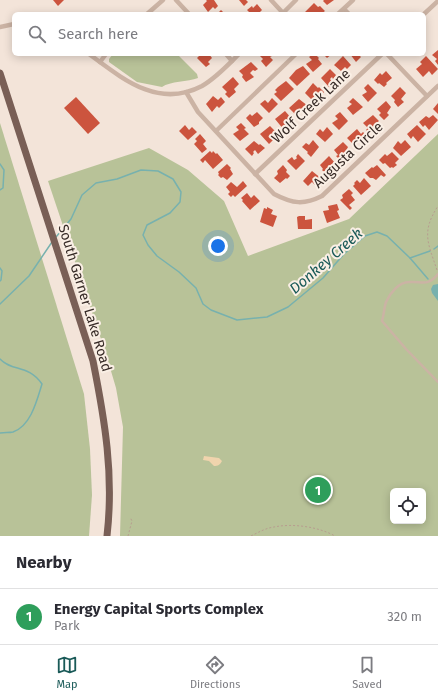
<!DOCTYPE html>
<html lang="en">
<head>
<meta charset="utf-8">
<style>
  body { margin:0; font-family:"Fira Sans",sans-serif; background:#f7f7f7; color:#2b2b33 }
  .controls { position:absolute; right:12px; bottom:12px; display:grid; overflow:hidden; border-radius:6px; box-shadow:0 2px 10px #0003 }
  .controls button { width:36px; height:36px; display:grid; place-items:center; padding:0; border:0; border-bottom:1px solid #e1e1e2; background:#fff; color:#2b2b33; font:20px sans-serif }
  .you { position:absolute; left:218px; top:246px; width:14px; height:14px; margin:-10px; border:3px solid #fff; border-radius:50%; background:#1a73e8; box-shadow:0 0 0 6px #1a73e833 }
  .badge { display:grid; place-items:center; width:26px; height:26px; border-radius:50%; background:#1a5a58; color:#fff; font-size:13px; font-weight:700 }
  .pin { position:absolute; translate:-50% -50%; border:2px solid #fff; box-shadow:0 1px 4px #0006 }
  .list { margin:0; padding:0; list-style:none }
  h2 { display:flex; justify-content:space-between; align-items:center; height:52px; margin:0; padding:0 16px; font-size:17px }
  h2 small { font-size:13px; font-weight:400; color:#7c7c81 }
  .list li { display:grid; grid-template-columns:26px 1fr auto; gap:12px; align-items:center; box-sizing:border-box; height:56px; padding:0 16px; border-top:1px solid #e1e1e2 }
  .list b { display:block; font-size:15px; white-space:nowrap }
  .list p { margin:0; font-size:13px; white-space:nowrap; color:#7c7c81 }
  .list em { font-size:13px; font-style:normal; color:#7c7c81 }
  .icon { flex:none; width:22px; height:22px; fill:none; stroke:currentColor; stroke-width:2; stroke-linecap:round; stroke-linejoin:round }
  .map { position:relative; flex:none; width:438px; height:536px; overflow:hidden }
  .search { position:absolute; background:#fff; box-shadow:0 2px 10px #0003; left:12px; right:12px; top:12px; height:44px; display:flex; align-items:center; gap:10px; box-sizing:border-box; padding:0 14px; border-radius:6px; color:#7c7c81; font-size:15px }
  .sheet { height:108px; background:#fff }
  nav { display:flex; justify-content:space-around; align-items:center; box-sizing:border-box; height:56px; border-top:1px solid #e1e1e2; background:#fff; font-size:11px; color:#7c7c81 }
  nav a { display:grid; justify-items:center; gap:2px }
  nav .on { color:#1a5a58 }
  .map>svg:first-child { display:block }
</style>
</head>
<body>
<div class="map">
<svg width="438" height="536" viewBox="0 0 438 536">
  <rect width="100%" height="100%" fill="#f3e4d9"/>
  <g fill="#b8c298" fill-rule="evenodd">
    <path d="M113,54h64l20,20 1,4c-10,4 -28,3 -36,9l-25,-5 -28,-20v-3z"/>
    <path d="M0,123l84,271 6,55 2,46 -3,41h-89z"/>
    <path d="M438,134v402h-318l3,-109 -7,-39 -10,-34 -58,-173 101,-33 39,22 36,31 24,55 101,-37zM393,491h30v30h-30z"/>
  </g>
  <path fill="#f0d4ad" d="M204,456l15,2 3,3c-2,4 -4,5 -8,5l-5,-5 -6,-1z"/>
  <path fill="#77b1ae" d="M438,284v17l-6,-8 -1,-4 2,-4z"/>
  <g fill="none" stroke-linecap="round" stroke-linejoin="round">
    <g stroke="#77b1ae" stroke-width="1.5">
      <path d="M0,164l4,6 -1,18 -3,2"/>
      <path d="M56,237l15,-18 11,-24 14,-12 21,-4 24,-9 17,1 15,8 8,13 -1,10 -10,11 -23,12 -4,10 5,10 9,11 22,16 17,16 7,16 8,6 26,10 30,-3 21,-10 35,-29 21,-24 21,-18 12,-4 10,4 23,22 20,-7"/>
      <path d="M434,249l4,-3"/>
      <path d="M410,258l18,21"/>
      <path d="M0,268l2,3 -1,9 -1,1"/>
      <path d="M0,304l29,-28 23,-34"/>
      <path d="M0,359c12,13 28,5 42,25 -5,16 -11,42 -29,48 -4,1 -9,0 -13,1"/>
    </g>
  </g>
  <g fill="#cc543e">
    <path d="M53,0h11l-6,6z"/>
    <path d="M206,0h8l4,6 -3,3 -2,-2 -5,5 -5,-7 4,-4z"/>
    <path d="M239,0h7l2,2 -4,4z"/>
    <path d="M324,0h10l-7,5 -4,-4z"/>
    <path d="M314,3l4,4 2,-1 5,5 -4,3h-16l-1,-1z"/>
    <path d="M257,4l5,6 -4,4h-7l-4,-4 5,-4 1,2z"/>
    <path d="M221,10l4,4h-8z"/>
    <path d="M438,50v15l-3,-4 2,-2 -5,-4z"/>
    <path d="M201,54l1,2 2,-2h5l3,4 -4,4 2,2 -4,3 -9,-9z"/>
    <path d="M260,54h16l-6,3 3,3 -7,7 -5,-6 2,-2 -4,-4z"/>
    <path d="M313,54h2l4,4 -1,1 4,5 -9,8 -7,-8 6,-4 -3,-3z"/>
    <path d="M323,54h9l-5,4z"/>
    <path d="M350,54h8l3,3 -5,5z"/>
    <path d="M343,56l8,9 -4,4 -2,-2 -4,4 -7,-6z"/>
    <path d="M426,56l12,13 -6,6 -3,-4 -6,6 -7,-8 6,-5 -2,-2z"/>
    <path d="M251,62l7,7 -3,2 -2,-1 -3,3 4,4 -8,5 -4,-5 1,-2 -4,-4z"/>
    <path d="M303,66l7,8 -13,12 -8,-8 7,-8z"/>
    <path d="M330,69l6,6 -3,4 -1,-2 -2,2 3,4 -4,4 -8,-9z"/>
    <path d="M386,71l6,7 -6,5 1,1 -3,3 -5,-4 -1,1 -4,-4 6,-7 2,2z"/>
    <path d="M233,77l6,7 -5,5 2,3 -7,6 -4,-4 2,-2 -5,-5z"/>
    <path d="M286,81l8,8 -13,12 -7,-7 3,-2 -2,-2 3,-3z"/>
    <path d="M313,83l5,5 1,-1 5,5 -5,5 -3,-3 -4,6 -7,-7z"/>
    <path d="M368,84l9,9 -9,9 -6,-7 5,-3 -3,-4z"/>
    <path d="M400,87l6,6 -5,6 3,3 -6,5 -4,-5 1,-2 -4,-4z"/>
    <path d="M213,96l5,4 3,-3 4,5 -6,6 -2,-2 -5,6 -6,-8z"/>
    <path d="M76,97l24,26 -12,11 -24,-26z"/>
    <path d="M272,98l6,6 -9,9 -9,-9 5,-4 3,3z"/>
    <path d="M353,98l10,9 -10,8 -6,-7 5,-4 -3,-2z"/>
    <path d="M299,99l9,7 -6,6 -2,-2 -5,4 -6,-6z"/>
    <path d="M386,101l5,6 -4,6 2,2 -5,5 -5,-5 2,-2 -4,-4z"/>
    <path d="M438,103v11l-5,-5z"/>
    <path d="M285,111l7,8 -6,4 2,3 -4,4 -9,-11z"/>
    <path d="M257,112l6,6 -4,4v2l-5,3 -8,-9 4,-4 2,2z"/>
    <path d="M340,112l8,9 -9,9 -7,-7 6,-4 -3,-3z"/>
    <path d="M373,115l6,6 -4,3 1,4 -6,6 -4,-4 2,-2 -5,-5z"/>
    <path d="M433,115l5,5 -9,10 -4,-5 -2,2 -4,-5 7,-6 3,2z"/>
    <path d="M241,123l5,5 -2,1 5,5 -9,7 -7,-7 6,-4 -3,-3z"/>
    <path d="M185,125l4,5 3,-3 5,5 -9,8 -9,-9z"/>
    <path d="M417,125l9,9 -8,8 -5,-6 -2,3 -4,-5z"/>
    <path d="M270,126l7,7 -6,4 3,2 -5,5 -9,-10z"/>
    <path d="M327,127l6,7 -8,8 -9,-8 4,-5 3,3z"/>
    <path d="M357,129l4,5 2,-2 4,4 -6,6 -2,-3 -6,5 -6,-6z"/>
    <path d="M200,134l6,7 -3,3 4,5 -5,4 -8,-9 3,-3 -2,-2z"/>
    <path d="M313,140l6,7 -8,10 -4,-4 1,-1 -6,-5 4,-4 3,2z"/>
    <path d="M405,140l6,7 -10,9 -8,-8 5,-7 3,3z"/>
    <path d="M254,141l5,4 1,-1 5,4 -7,6 -3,-4 -2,2 1,1 -2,3 -7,-7z"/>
    <path d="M343,142l5,5 -4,8 2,2 -5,4 -5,-5 2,-1 -4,-5z"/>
    <path d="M210,151l2,2 1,-2 3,3 1,-1 6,7 -10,9 -8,-9 -2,3 -3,-3z"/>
    <path d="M392,152l7,7 -4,4 2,2 -4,3 -1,-1 -2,1 -5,-5 -2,1 -4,-4 6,-6 2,2z"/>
    <path d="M298,154l7,7 -9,9 -9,-9 5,-4 2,3 2,-1 1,-1 -1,-1z"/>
    <path d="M329,156l6,7 -4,5 1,2 -6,4 -4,-4 1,-1 -3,-4z"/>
    <path d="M227,164l4,4 -1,1 3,5 -6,6 -4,-3 -2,1 -3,-3 1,-1 -1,-2z"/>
    <path d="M283,165l4,5 -1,2 4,4 -3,3 -1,-1 -6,5 -6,-5 4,-4 -1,-3z"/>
    <path d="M377,165l9,10 -2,2 -3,-2 -5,5 -3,-2h-3l-5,-5 7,-6 1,1z"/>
    <path d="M312,171l10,8 -7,6 -3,-3 -4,4 -5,-5z"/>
    <path d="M364,178l7,8 -10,9 -8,-9 2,-2 -1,-1 3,-3 3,3z"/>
    <path d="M243,181l4,5 -12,11 -2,-2 -2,2 -3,-3 2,-2 -4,-5 5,-5 6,5z"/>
    <path d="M349,189l4,4 -2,2 4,5 -6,5 3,3 -2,2 -10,-10 3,-2 -1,-3z"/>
    <path d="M247,193l4,5 3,-3 6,6 -10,9 -8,-9 1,-1 -2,-2z"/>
    <path d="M337,204l2,6 -2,1 3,7 -13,5 -4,-12 6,-1 -1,-4z"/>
    <path d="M267,207l6,3 -2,4 6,2 -4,11 -13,-5 4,-14 3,1z"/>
    <path d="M299,216h6v4l7,-1v10h-14l-1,-12z"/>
  </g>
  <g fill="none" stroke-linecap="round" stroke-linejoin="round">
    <g stroke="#b79d8f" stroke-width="1" stroke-dasharray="2 2" stroke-linecap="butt">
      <path d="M437,270c-9,-27 -16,-38 1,-64"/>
      <path d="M128,536l4,-15 -2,-4"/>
      <path d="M251,536c8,-4 15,-8 23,-9 19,-4 45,0 61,9"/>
    </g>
    <path stroke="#cbb3a4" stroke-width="2.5" d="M438,274c-11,13 -15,7 -29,8 -10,0 -19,11 -23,20 -2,6 -2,13 -4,19l24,28 32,33"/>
    <g stroke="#cbb3a4" stroke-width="4.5">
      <path d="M176,0l13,14"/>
      <path d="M271,0l12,13"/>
      <path d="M344,9l5,5"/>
      <path d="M147,14l16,-14"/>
      <path d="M282,14l14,-14"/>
      <path d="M338,14l15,-14"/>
      <path d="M424,14l14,-13"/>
      <path d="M0,27l14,-3"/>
      <path d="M89,54c34,25 69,55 113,32 14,-8 26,-21 37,-32"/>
      <path d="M226,54l6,7"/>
      <path d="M387,54l40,42"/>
      <path d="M100,62l6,-8"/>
      <path d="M186,92l12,20 76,82c19,10 30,11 48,2l116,-110"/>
      <path d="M216,131l80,-77"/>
      <path d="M255,174l127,-120"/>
    </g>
    <path stroke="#795f56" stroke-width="7" d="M0,73l93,288c12,60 21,114 14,175"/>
  </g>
  <g text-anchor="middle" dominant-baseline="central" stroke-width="4" stroke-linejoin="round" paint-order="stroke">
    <g font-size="14" fill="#362a26" stroke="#faefe5">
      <text transform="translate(311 106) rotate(-43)">Wolf Creek Lane</text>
      <text transform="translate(348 155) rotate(-43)">Augusta Circle</text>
      <text transform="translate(85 298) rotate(73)">South Garner Lake Road</text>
    </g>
    <g font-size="15" font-style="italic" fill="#1a5a58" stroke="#faefe5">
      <text transform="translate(326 261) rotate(-41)">Donkey Creek</text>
    </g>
  </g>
</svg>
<div class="controls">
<button><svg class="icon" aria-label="locate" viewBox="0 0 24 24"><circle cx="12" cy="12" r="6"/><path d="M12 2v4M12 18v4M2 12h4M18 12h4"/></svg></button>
</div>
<div class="you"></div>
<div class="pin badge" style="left:318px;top:490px;background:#2e9e5b">1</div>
<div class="search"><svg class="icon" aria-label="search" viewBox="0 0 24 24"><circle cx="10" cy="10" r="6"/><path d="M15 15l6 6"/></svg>Search here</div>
</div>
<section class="sheet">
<h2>Nearby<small></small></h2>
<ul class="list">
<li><span class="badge" style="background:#2e9e5b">1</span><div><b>Energy Capital Sports Complex</b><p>Park</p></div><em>320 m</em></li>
</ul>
</section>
<nav>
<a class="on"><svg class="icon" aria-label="map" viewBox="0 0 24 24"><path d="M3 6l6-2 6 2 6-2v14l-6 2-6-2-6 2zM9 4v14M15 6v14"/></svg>Map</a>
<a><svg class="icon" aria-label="directions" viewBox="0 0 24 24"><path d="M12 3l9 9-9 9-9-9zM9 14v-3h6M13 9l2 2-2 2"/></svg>Directions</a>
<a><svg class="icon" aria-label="saved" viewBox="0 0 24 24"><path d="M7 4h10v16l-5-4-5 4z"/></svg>Saved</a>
</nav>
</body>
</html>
